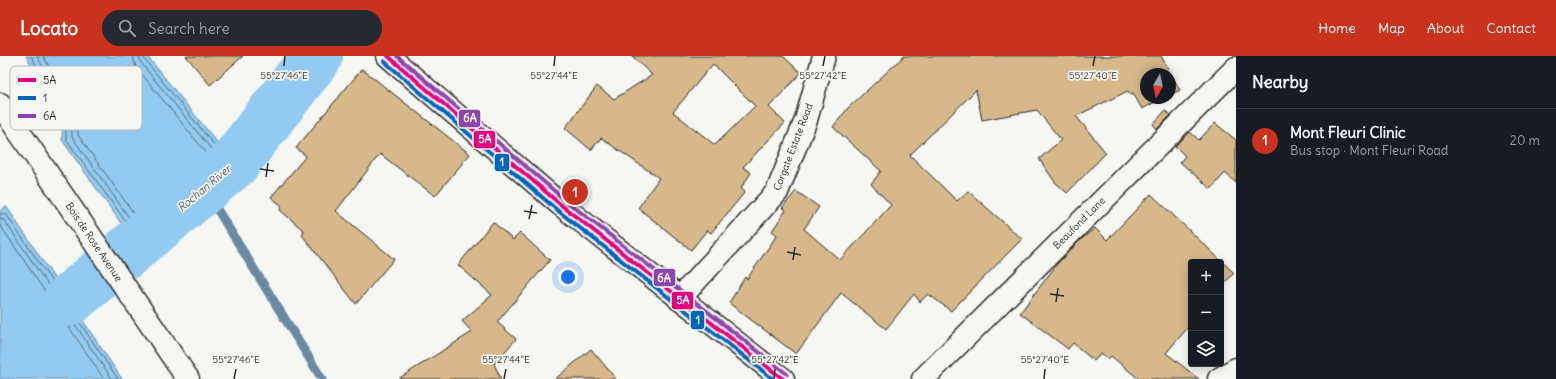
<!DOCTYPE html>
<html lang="en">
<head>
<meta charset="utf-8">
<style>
  body { margin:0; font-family:Delius,sans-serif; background:#242831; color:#f1f3f6 }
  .controls { position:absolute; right:12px; bottom:12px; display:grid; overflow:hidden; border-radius:4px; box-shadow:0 2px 10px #0003 }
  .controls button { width:36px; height:36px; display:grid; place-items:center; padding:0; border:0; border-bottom:1px solid #363941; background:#171b24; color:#f1f3f6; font:20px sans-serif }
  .compass { position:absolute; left:1140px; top:12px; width:36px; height:36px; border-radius:50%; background:#171b24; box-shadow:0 2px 10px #0003; rotate:189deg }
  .you { position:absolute; left:568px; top:221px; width:14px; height:14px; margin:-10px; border:3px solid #fff; border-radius:50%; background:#1a73e8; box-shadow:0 0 0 6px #1a73e833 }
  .badge { display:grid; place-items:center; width:26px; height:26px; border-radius:50%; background:#c8321e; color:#fff; font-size:13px; font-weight:700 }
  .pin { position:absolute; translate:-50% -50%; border:2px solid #fff; box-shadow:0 1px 4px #0006 }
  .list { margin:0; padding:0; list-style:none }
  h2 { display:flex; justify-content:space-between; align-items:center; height:52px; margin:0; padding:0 16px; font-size:17px }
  h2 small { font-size:13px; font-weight:400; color:#9ea1a6 }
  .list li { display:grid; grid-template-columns:26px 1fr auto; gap:12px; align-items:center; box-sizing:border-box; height:64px; padding:0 16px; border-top:1px solid #363941 }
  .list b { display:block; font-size:15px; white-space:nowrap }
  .list p { margin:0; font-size:13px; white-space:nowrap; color:#9ea1a6 }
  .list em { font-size:13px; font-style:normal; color:#9ea1a6 }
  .icon { flex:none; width:22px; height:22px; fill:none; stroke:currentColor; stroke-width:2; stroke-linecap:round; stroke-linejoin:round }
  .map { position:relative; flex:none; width:1236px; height:323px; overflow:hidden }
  header { display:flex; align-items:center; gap:24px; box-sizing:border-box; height:56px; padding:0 20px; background:#c8321e; color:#fff }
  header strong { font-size:19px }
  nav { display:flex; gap:22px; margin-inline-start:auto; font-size:14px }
  .search { width:280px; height:36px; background:#242831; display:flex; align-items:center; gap:10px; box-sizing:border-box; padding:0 14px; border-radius:22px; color:#9ea1a6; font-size:15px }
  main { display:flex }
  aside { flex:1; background:#171b24 }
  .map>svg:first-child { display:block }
</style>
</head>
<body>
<header>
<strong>Locato</strong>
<div class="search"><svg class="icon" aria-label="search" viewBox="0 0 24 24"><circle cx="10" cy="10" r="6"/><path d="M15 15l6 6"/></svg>Search here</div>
<nav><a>Home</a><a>Map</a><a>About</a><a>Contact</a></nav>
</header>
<main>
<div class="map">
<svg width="1236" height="323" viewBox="0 0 1236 323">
  <rect width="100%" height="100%" fill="#f6f6f2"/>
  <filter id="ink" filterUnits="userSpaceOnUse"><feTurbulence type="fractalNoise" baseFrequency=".025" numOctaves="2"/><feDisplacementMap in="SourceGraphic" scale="8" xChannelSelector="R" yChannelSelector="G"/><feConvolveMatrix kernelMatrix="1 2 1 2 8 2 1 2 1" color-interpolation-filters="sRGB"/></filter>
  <g filter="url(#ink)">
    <g fill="#92caf1" stroke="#698aa2">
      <path d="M26,0h121l87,107 -101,77 -71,-100 1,-32 -22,-27z"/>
      <path d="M6,150l116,173h-122v-168z"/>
    </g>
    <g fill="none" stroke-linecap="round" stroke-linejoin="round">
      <g stroke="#546b7a" stroke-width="1">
        <path d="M31,0l13,23 22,28v32l68,94 94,-71 -83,-102 -1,-4"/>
        <path d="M37,0l11,20 23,29 1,32 63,89 86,-65 -80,-98 -2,-7"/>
        <path d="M43,0l10,17 23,29 2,33 59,83 75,-58 -76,-93 -3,-11"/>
        <path d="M0,158h6l112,165"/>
        <path d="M0,163l4,1 108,159"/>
        <path d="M0,169l104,154"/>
      </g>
      <path stroke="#698aa2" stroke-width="9" d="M204,132l118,191"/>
      <path stroke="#92caf1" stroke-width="52" d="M69,244l165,-137 83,-107"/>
    </g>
    <g fill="#d6b88a" stroke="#2b2b2b" fill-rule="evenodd">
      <path d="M186,0h57l-33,29z"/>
      <path d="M632,0h151l18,17 -32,34 16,16 -42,44 8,6 -10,15 4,4 -34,41 -4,-3 -16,20 -53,-42 21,-30 -58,-40 -10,12 -26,-22 32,-42 17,13 38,-24zM713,8l42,42 -40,39 -42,-33z"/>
      <path d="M904,0h257l19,34 -10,5v-21h-24v24h17l-21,11 -9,-16 -3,1 -2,-3 -52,25 30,37 -39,40 -12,-11 -16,-23 22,-19 -24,-30 -55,10 -6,-30 -66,65 47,46 11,-10 54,48 -71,72 -23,-17 -8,8 -6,-8 -28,35 -45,-36 -45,61 -67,-51 16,-26 2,2 30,-44 -5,-4 14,-21 -4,-2 14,-17 23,16 -15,22 36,31 51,-55 -20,-21 10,-13 -48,-44 15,-19z"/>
      <path d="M362,13l108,85 -35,42 -55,-42 -44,57 58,48 -38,45 -54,-69 2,-4 -24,-21 2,-4 -11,-9 35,-41 -10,-8z"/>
      <path d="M1165,55l6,4 -14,14 -4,-5z"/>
      <path d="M1215,67l21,17v43l-11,-10 -14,16 -31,-27 5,-6 -10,-10 15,-14 9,8z"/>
      <path d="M1151,138l83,79 -13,14v-25h-30v62l-25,29 33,26h-60l-28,-23 -3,3 -7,-6 -7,8 -21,-18 -5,6 -48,-36 37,-49 20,-21 18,-15 12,12z"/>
      <path d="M493,166l20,18 7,-7 30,27 -53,62 19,17 -22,25 7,15h-103l74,-47 -10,-11 30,-26 -34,-30z"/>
      <path d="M591,293l25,30h-61z"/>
    </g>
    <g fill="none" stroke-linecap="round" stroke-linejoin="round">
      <defs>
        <g id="street">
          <path d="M679,243l98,-107 29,-72 18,-64"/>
          <path d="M923,323l313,-311"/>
          <path d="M1219,323l17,-10"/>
        </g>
        <path id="secondary" d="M388,0l173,149 222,174"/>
        <path id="primary" d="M0,48l188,275"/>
      </defs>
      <use href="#street" stroke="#2b2b2b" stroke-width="25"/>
      <use href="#secondary" stroke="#2b2b2b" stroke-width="25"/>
      <use href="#primary" stroke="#2b2b2b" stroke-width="25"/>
      <use href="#street" stroke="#f6f6f2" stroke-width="22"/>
      <use href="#secondary" stroke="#f6f6f2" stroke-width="22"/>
      <use href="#primary" stroke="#f6f6f2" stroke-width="22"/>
      <defs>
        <path id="bus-1" d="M388,0l173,149 222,174"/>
        <path id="bus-2" d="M384,5l173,149 216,169"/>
        <path id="bus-3" d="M397,0l168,144 222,174"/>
      </defs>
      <use href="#bus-1" stroke="#f6f6f2" stroke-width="7"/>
      <use href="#bus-2" stroke="#f6f6f2" stroke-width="7"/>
      <use href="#bus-3" stroke="#f6f6f2" stroke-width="7"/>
      <use href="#bus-1" stroke="#e5007d" stroke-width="4"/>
      <use href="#bus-2" stroke="#0065bd" stroke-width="4"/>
      <use href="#bus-3" stroke="#8e44ad" stroke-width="4"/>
    </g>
  </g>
  <path fill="none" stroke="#2b2b2b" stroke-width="1.5" d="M284,10l1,-10M554,10l1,-10M823,10l2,-10M1093,10l2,-10M260,113l14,2M266,121l2,-14M524,155l13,2M529,163l3,-14M787,196l14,3M793,204l2,-13M1050,238l14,2M1056,246l2,-14M234,323l2,-10M504,323l2,-10M774,323l1,-10M1044,323l1,-10"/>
  <g text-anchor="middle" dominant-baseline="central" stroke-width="3.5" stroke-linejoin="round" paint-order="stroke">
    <g font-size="10" fill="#2b2b2b" stroke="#f6f6f2">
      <text transform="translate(793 91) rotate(-69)">Corgate Estate Road</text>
      <text transform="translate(1079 167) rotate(-45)">Beaufond Lane</text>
      <text transform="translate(94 186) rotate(56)">Bois de Rose Avenue</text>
    </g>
    <g font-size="11" font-style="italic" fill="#4a5b66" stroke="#f6f6f2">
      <text transform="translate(204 132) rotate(-40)">Rochan River</text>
    </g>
  </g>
  <rect x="10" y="10" width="132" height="64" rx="6" fill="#f6f6f2" stroke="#b9b9b6" stroke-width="1"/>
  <rect x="18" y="22" width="18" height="4" fill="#e5007d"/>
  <rect x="18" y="40" width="18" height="4" fill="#0065bd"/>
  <rect x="18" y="58" width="18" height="4" fill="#8e44ad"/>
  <g font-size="11" fill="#2b2b2b">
    <text x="43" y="28">5A</text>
    <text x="43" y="46">1</text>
    <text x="43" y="64">6A</text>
  </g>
  <g font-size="10" text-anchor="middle" fill="#2b2b2b" stroke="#f6f6f2" stroke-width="3.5" stroke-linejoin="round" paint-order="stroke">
    <text x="284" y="23">55°27'46"E</text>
    <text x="554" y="23">55°27'44"E</text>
    <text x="823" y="23">55°27'42"E</text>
    <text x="1093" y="23">55°27'40"E</text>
    <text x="236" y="307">55°27'46"E</text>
    <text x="506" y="307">55°27'44"E</text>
    <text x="775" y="307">55°27'42"E</text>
    <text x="1045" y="307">55°27'40"E</text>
  </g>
  <g stroke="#f6f6f2" stroke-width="1.5">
    <rect x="458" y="53" width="23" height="19" rx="4" fill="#8e44ad"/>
    <rect x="473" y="74" width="23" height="19" rx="4" fill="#e5007d"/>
    <rect x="494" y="97" width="16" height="19" rx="4" fill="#0065bd"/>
    <rect x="653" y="212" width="23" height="19" rx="4" fill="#8e44ad"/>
    <rect x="671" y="235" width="23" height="19" rx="4" fill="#e5007d"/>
    <rect x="690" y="254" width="15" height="20" rx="4" fill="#0065bd"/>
  </g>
  <g font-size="11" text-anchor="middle" font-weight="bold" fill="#fff">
    <text x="470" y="66">6A</text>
    <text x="485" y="87">5A</text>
    <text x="502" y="110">1</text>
    <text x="664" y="226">6A</text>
    <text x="683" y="248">5A</text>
    <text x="698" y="268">1</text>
  </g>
</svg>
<div class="controls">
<button>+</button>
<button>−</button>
<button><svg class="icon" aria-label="layers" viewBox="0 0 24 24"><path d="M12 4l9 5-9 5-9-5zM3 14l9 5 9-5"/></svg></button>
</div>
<svg class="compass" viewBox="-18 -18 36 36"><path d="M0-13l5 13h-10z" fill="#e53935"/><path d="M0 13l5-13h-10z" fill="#9ea1a6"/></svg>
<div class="you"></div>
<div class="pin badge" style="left:575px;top:136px">1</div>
</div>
<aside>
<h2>Nearby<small></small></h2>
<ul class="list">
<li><span class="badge">1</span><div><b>Mont Fleuri Clinic</b><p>Bus stop · Mont Fleuri Road</p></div><em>20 m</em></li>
</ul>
</aside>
</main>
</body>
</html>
